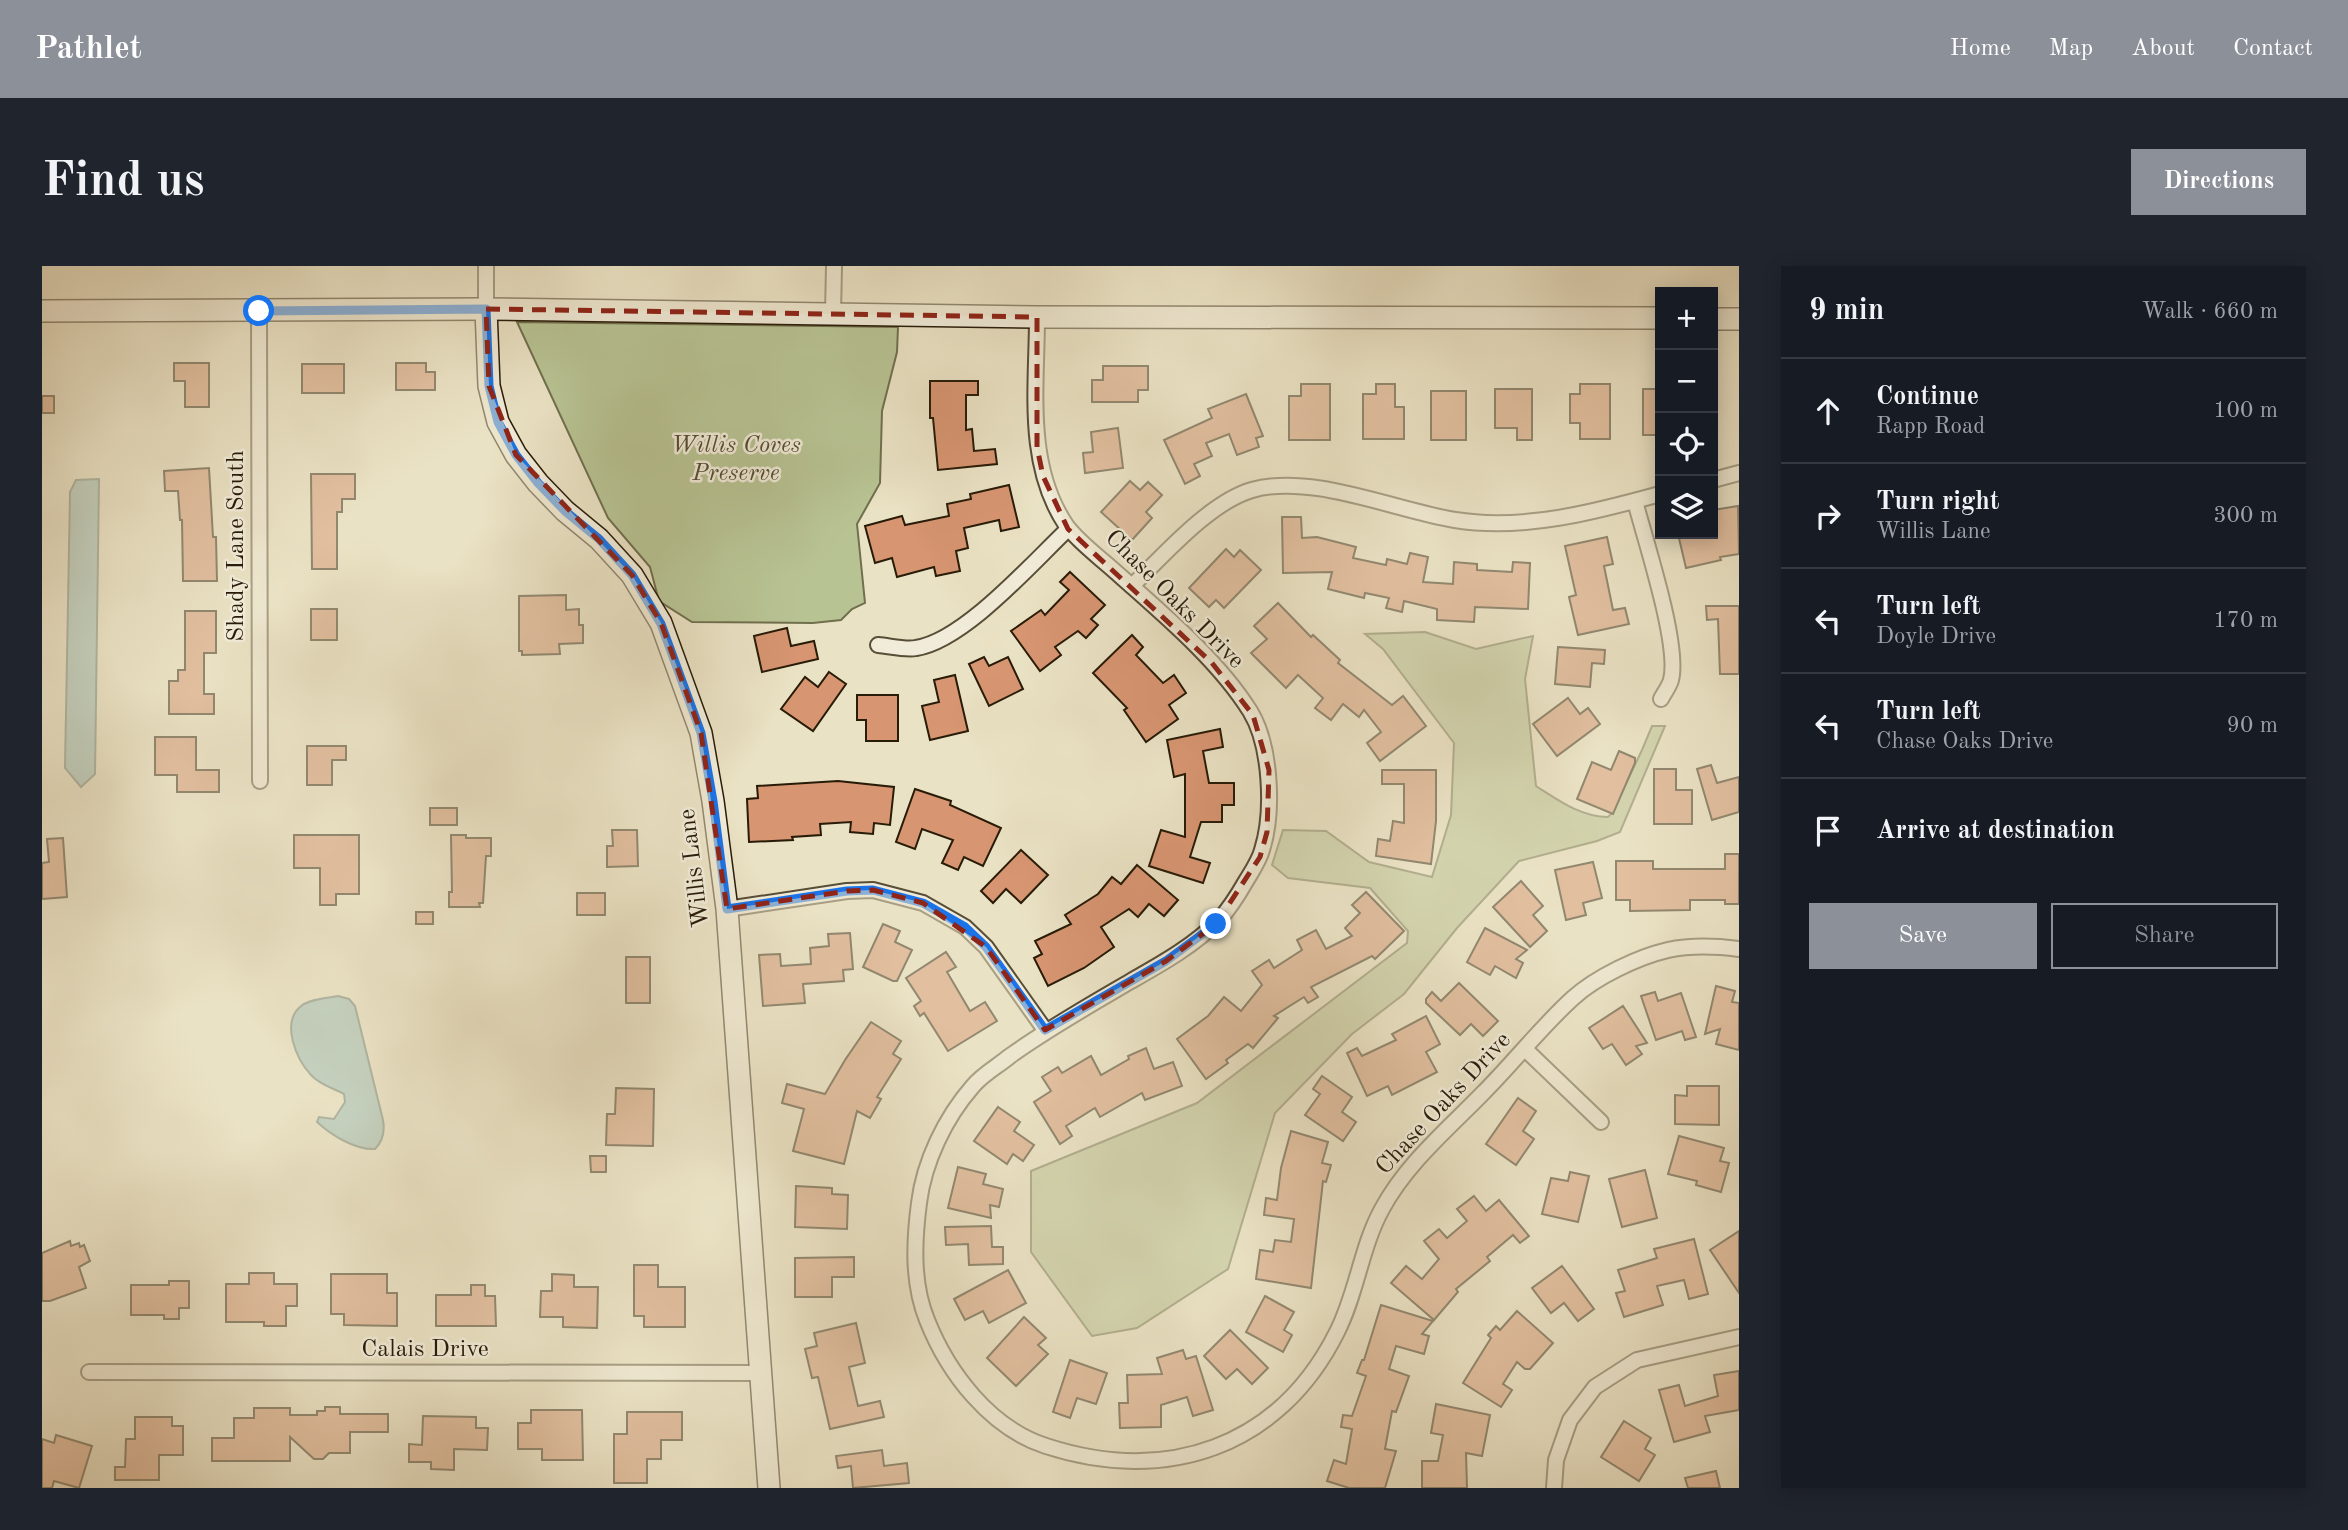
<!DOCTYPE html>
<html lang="en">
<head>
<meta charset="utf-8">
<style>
  body { margin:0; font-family:"Old Standard TT",serif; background:#20242c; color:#f1f3f6 }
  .controls { position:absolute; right:21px; top:21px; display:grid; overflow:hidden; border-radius:0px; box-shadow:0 4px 18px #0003 }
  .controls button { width:63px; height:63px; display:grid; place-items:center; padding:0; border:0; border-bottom:2px solid #363941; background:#171b24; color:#f1f3f6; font:35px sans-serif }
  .stop { position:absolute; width:21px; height:21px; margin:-16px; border:5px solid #1a73e8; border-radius:50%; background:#fff }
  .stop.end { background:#1a73e8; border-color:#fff; box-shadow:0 2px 7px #0008 }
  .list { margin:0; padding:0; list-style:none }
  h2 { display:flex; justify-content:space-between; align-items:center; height:91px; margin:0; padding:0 28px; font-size:30px }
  h2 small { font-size:23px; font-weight:400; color:#9ea1a6 }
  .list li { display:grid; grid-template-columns:46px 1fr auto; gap:21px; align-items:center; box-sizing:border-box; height:105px; padding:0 28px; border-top:2px solid #363941 }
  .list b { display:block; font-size:26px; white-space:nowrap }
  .list p { margin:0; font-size:23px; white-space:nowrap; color:#9ea1a6 }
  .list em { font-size:23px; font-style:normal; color:#9ea1a6 }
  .actions { display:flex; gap:14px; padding:21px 28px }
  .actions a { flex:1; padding:16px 0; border:2px solid #8c9099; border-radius:0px; text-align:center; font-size:24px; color:#8c9099 }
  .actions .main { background:#8c9099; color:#fff }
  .icon { flex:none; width:38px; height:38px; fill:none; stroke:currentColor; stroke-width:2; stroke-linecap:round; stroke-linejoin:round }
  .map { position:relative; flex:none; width:1697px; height:1222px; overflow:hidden; border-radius:0px }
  header { display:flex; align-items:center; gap:42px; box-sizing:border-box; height:98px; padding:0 35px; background:#8c9099; color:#fff }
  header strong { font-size:33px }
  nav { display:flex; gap:38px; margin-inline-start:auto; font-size:24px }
  .intro { display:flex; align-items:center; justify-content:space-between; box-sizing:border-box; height:168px; padding:0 42px }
  h1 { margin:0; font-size:49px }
  .button { padding:18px 32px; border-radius:0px; background:#8c9099; color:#fff; font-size:24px; font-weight:700 }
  main { display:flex; gap:42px; padding:0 42px }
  aside { flex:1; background:#171b24; border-radius:0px; box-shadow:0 4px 18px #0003 }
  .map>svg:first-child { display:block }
</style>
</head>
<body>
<header>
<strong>Pathlet</strong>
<nav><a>Home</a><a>Map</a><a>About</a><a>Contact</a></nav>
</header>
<div class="intro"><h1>Find us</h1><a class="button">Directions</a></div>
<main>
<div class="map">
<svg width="1697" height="1222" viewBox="0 0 1697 1222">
  <rect width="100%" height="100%" fill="#eae2c4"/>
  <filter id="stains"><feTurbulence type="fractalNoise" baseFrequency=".00286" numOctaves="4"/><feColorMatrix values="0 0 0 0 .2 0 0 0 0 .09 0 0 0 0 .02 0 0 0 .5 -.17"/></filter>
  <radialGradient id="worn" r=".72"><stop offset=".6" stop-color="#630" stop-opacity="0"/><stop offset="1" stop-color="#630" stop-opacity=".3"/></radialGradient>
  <g fill="#b8c393" stroke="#706f4e" stroke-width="2">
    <path d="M475,56l381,5 -1,25 -15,59 -2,72 -23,41 8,79 -13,6 -11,11 -28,3 -121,-1 -33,-21 -9,-34 -42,-49z"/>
    <path d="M1383,366l51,17 57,-13 -8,43 11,107c22,14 45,31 72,31l4,-4 30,-63 10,-24h13l-45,106 -23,9 -78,20 -62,67 -53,66 -52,40 -77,79 -47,156 -91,59 -45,8 -61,-84v-81l166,-68 210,-160 1,-12 -38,-43 -82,-10 -16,-13 11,-35 43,1 43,31 63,15 19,-62 3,-72 -71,-94 -18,-15z"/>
  </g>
  <g fill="#99bdb9" stroke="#6c7c72" stroke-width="2">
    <path d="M57,213l-4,295 -14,13 -16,-19 5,-276 6,-12z"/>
    <path d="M296,730l11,3 6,7 28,114c2,11 0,21 -8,29 -20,1 -44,-14 -58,-27l2,-5 15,2 11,-17 -1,-8c-11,-6 -24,-9 -33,-19 -14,-15 -31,-52 -10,-69 9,-7 26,-8 37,-10z"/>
  </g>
  <g fill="#d79571" stroke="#281b08" stroke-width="2">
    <path d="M132,97h35v44h-24v-26h-11z"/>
    <path d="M354,97h30v9h9v18h-39z"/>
    <rect x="260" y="98" width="42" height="29"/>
    <path d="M1061,100h45v24h-10v12h-46v-22h11z"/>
    <path d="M888,115h48v14h-12v35l6,-1 2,22 21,-2 2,15 -59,6 -5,-52h-3z"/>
    <path d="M1259,118h29v56h-41v-44h12z"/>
    <path d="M1334,118h19v23h9v32h-41v-45h13z"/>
    <path d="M1538,118h30v55h-30v-16h-10v-29h10z"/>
    <path d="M1453,123h37v51h-15v-12h-22z"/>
    <rect x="1601" y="123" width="17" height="46"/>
    <rect x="1389" y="125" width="35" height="49"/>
    <path d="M1204,128l17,42 -7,2 3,9 -22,8 -8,-21 -23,9 6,13 -18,8 6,12 -15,8 -21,-44 48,-22 -4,-9z"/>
    <rect x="0" y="130" width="12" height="17"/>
    <path d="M1076,162l5,40 -38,5 -2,-20 10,-1 -2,-20z"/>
    <path d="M167,202l4,69h3l1,44h-34l-1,-61h-2l-2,-29h-13l-1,-20z"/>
    <path d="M269,208h44v25h-13v13h-5v57h-25z"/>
    <path d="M1088,215l10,9 8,-8 14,13 -16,17 6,6 -20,22 -31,-28z"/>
    <path d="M967,219l10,42 -18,4 -2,-11 -35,8 4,20 -12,3 4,20 -24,5 -2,-9 -37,10 -5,-19 -17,5 -10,-37 37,-10 3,9 44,-9 -2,-12 24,-5 -1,-5z"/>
    <path d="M1696,240l1,48 -19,3 1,3 -35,8 -8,-34h35v-24z"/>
    <path d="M1240,251h19l1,21 15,-1 39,10 -3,11 33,7 1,-6 20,5 3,-11 18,4 -5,25 30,2 1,-22 23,2v6l35,2 1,-10 17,1 -2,46 -53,-2 -1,15 -37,-2v-11l-33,-8 -2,11 -16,-4 3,-10 -24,-5 -1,5 -36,-9 4,-17 -49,1z"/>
    <path d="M1565,271l6,27 -9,2 9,44 12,-2 4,16 -51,11 -9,-38 7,-2 -11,-49z"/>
    <path d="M1184,283l8,8 6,-7 21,20 -37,38 -8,-8 -7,7 -20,-19z"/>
    <path d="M1028,306l35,33 -14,14 7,6 -12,13 -8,-7 -23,16 6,8 -21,16 -29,-40 30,-21 4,5 24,-25 -9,-8z"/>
    <path d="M524,329v15l13,-1v16h4v18l-24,1 1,10 -38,1v-4h-3v-55z"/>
    <path d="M1236,337l33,34 2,-2 27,25 -2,3 54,42 11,-9 23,30 -46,35 -13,-18 14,-11 -17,-22 -5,7 -16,-13 -12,16 -16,-12 8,-10 -25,-23 -12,13 -35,-35 16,-14 -13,-13z"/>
    <path d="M1664,340h33v68h-19l-2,-55 -11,1z"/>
    <rect x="269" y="343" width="26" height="31"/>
    <path d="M143,345h31v42h-12v41h10v20h-45v-33h9v-11h7z"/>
    <path d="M745,362l4,18 23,-5 4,18 -56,13 -8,-36z"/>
    <path d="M1090,369l11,12 -7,8 27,28 11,-8 12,18 -17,12 9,14 -32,23 -22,-32 3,-2 -34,-35z"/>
    <path d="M1516,381l47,3 -1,14 -12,-1 -2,24 -35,-3z"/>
    <path d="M942,391l5,9 19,-9 15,32 -34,17 -20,-42z"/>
    <path d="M787,406l17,12 -33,47 -32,-22 24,-32 13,10z"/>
    <path d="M913,409l13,56 -38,9 -8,-34 17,-4 -5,-22z"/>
    <path d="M815,429h41v46h-32v-21h-9z"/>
    <path d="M1526,432l12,16 8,-6 12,16 -43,32 -24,-32z"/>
    <path d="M1178,463l3,18 -20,4 6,32h25v22h-12v17h-21l-11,35 20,6 -7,20 -54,-17 12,-36 24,7v-63l-11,3 -7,-37z"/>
    <path d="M113,471h41v33h23v22h-42v-17h-22z"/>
    <path d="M265,480h39v14h-14v25h-25z"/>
    <path d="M1577,485l16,7v5l-22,51 -36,-15 15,-37 19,8z"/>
    <path d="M1669,499l6,18 22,-6v35l-27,8 -15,-51z"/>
    <path d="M1612,503h22v21h16v34h-38z"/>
    <path d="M1340,504h54v51l-5,43 -55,-8 2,-17 12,2 3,-20 11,2v-39h-22z"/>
    <path d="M796,515l56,6 -4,38 -16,-2 -1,11 -23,-2 1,-10 -31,2 1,11 -29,2 1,3 -44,2 -2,-43 11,-1 -1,-12z"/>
    <path d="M873,523l36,12 -1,4 51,23 -18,38 -19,-9 -6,13 -16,-7 11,-23 -31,-11 -7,20 -19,-7z"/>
    <rect x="388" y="542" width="27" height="17"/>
    <path d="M570,564h25l1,36 -31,1v-21h6z"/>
    <path d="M252,569h65v59h-23v11h-16v-37h-26z"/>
    <path d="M409,569h15v3h25v18h-5l-3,47h-4l1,4h-31v-15h3z"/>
    <path d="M21,572l4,59 -25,2v-36l7,-1 -2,-23z"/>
    <path d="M979,584l27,25 -27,28 -15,-14 -13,14 -12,-12z"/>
    <path d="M1683,588h14v50h-14v-4h-35v10l-60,1v-11h-14v-39h37v8h72z"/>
    <path d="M1551,596l9,36 -19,5 3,12 -20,5 -11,-50z"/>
    <path d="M1095,599l41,35 -14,16 -15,-12 -11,13 -9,-8 -28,18 13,20 -30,21 -36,18 -14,-28 8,-4 -7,-13 36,-17 -6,-9 33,-21 14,-17 9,7z"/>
    <path d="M1479,615l22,25 -10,9 14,16 -17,16 -37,-40z"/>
    <path d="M1324,626l38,39 -29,28 -3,-3 -61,31 7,10 -10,6 -4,-6 -30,19 4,2 -25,30 -5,-4 -22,16 2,3 -22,16 -29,-40 31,-23 16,-19 17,14 21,-26 -10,-14 17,-11 5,8 28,-18 -5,-10 19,-10 10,19 26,-13 -7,-8 15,-15 -8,-8z"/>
    <rect x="535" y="627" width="28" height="22"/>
    <rect x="374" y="646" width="17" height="12"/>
    <path d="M841,658l17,7 -5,11 17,8 -15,31h-4l-30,-14z"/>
    <path d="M1443,662l42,22 -11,9 7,4 -7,15 -21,-12 -5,9 -23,-13z"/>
    <path d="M808,667l3,36 -10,1 1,11 -41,3 2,19 -42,3 -4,-51 21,-1 1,12 30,-2 -1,-16 19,-2 -1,-12z"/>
    <path d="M904,686l10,15 -9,5 23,39 15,-9 12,19 -49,30 -24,-38 -4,3 -6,-10 7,-5 -15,-23z"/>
    <rect x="584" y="691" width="24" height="46"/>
    <path d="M1417,717l39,38 -15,15 -12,-12 -11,11 -34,-32v-4l6,-7 9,9z"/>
    <path d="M1674,720l19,5 -3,11 7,1v47l-23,-6 4,-15 -15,5z"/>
    <path d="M1613,726l3,9 23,-8 15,44 -11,3 -3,-9 -26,9 -15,-44z"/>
    <path d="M1581,740l24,37 -11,3 6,8 -16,11 -14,-21 -9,5 -14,-21z"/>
    <path d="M1384,750l14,28 -14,8 11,20 -45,23 -4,-9 -21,10 -20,-43 10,-5 5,8 34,-16 -4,-6z"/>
    <path d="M829,756l30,19 -8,13 8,5 -24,38 4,2 -11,19 -13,-7 -13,53 -51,-13 11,-42 -22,-6 5,-19 38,10 20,-34z"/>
    <path d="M1104,782l8,21 19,-7 9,24 -37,14 -3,-7 -42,24 -5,-9 -29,18 6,10 -12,8 -26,-42 17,-11 -9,-14 16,-10 4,6 29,-17 10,19 28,-16 -1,-3z"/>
    <path d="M1280,810l30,21 -10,15 14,10 -13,19 -38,-26 15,-21 -7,-5z"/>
    <path d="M1645,820h32v39l-44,-1v-29l12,1z"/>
    <path d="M574,822l38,1 -1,57 -47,-1 1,-31h8z"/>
    <path d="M1476,832l18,13 -13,20 11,8 -18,26 -30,-21z"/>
    <path d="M956,841l22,15 -6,9 20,14 -11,16 -10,-7 -6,10 -33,-23z"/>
    <path d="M1249,865l37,11 -6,21 9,2 -5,17 -3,-1 -12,107 -55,-9 4,-29 13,2 2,-12 16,2 3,-23 -30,-4 2,-17 11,2 4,-32z"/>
    <path d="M1637,870l45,12 -4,13 9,2 -8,29 -25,-7 1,-4 -29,-7z"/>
    <path d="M548,890h16v16h-15z"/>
    <path d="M916,901l28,7 -3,10 20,5 -4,18 -9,-2 1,13 -43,-10z"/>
    <path d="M1603,904l12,48 -35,9 -13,-48z"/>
    <path d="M1528,906l19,4 -11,46 -36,-8 9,-36 17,3z"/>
    <path d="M754,920l36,2v6l16,1 -1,34 -52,-2z"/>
    <path d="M1432,930l12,15 13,-11 30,36 -9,7 -7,-8 -26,22 3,4 -34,28 2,3 -24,28 -43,-37 15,-17 16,13 17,-20 -15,-18 15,-12 8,9 20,-17 -10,-12z"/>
    <path d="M949,960l1,21h11v17l-34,1 -1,-21 -22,1 -1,-18z"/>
    <path d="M1697,965v62l-29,-43z"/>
    <path d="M1652,973l14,55 -19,5 -5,-19 -27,6 6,19 -39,12 -8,-24 9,-2 -7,-21 39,-12 -3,-9z"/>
    <path d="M28,975l1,5 8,-3 1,4 4,-2 6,16 -11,6 7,21 -36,13h-8v-48z"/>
    <path d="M812,991v20h-22v20h-37v-39z"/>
    <path d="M592,999h24v22h27v40h-41v-11h-10z"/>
    <path d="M1520,1000l32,43 -16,12 -14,-18 -13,10 -19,-25z"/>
    <path d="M966,1004l18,33 -37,20 -6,-12 -18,9 -11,-21z"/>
    <path d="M207,1007h25v11h23v22h-11v20h-22v-4h-38v-38h23z"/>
    <path d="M289,1008h56v19h10v33l-53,-1v-11h-13z"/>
    <path d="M510,1008l22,1v12h24l-1,41 -34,-1v-10h-23l1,-26h11z"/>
    <path d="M127,1015h20v27h-10v11h-15v-4h-33v-30h38z"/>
    <path d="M429,1019h14v11h10l1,30h-60v-31h35z"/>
    <path d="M1223,1030l29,16 -10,18 8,5 -9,17 -37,-20z"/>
    <path d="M1339,1039l52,16 -11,13 7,2 -5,18 -28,-8 -7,23 20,7 -13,36 -4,-1 -7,38 11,2 -11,37h-36l-22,-7 7,-21 12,4 6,-35 -11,-2 2,-12 9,1 14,-40 -9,-3 5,-13h2z"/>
    <path d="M1475,1045l36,32 -23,26h-5l-8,-7 -14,22 9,6 -11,17 -38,-24 28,-45 -3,-3 8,-9 4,4z"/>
    <path d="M982,1051l22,21 -8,7 10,9 -32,32 -29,-28z"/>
    <path d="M814,1057l9,40 -16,4 9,39 22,-5 4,16 -54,12 -12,-52 -6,1 -7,-29 12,-3 -3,-13z"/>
    <path d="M1188,1064l38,38 -16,16 -15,-15 -11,10 -22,-23z"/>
    <path d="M1141,1084l3,9 10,-3 17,54 -20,6 -6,-19 -26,8v22l-41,1 -1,-25h9l-1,-28 35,-1 -5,-16z"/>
    <path d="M1028,1094l37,13 -11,31 -19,-6 -7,20 -17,-6z"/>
    <path d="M1697,1105v39l-34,6 5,16 -36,10 -15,-52 20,-5 6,21 33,-10 -4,-21z"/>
    <path d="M1394,1138l54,11 -8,41 -16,-3 1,35h-45v-27h16l5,-26 -12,-2z"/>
    <path d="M283,1141h15v7h48v18h-38v21h-21l-6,6h-9l-24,-22v24h-78v-23h22v-20h20v-10h36v7h27v-4h8z"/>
    <path d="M489,1144h51l1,50h-41v-11h-24v-26h13z"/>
    <path d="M585,1146h55v28h-21v19h-14v24h-33v-49h13z"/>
    <path d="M381,1150l53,1v11h12l-1,22 -33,-1v21l-23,-1v-7h-22v-18l13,1z"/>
    <path d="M93,1151h37v9h11v29h-24v25h-44v-13h10l1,-28h9z"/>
    <path d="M1582,1155l27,17 -6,11 10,6 -16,26 -38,-24z"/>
    <path d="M14,1169l36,11 -13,42 -25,-7 -2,7h-10v-49l12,4z"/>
    <path d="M840,1184l2,16 23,-3 2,20 -56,5 -2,-22 -13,2 -2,-12z"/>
    <path d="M1674,1205l4,17h-32l-3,-10z"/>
  </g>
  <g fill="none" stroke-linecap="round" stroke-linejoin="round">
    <defs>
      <g id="street">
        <path d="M444,0v43"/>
        <path d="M217,45l1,470"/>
        <path d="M791,47l1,-47"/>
        <path d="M995,51c0,69 -12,147 29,208 13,18 36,34 52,49 45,40 100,86 132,137 21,34 24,101 12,139 -3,11 -10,21 -16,31 -8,14 -16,27 -27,39 -24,25 -58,44 -88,61 -41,24 -82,47 -121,75 -12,10 -27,18 -37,30 -28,32 -49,76 -54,117 -5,39 -7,80 8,117 21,53 63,108 119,126 120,39 233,2 291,-114 20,-39 24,-85 45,-123 24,-45 66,-80 101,-116 31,-31 58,-66 90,-95 23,-21 65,-41 95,-48 23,-5 48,-4 71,-1"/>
        <path d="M1671,214l26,-7"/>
        <path d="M1593,235c10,39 45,144 36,179 -2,7 -7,13 -10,19"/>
        <path d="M1090,320c31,-30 78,-84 120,-96 59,-17 142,20 203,30 68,11 140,-8 205,-26"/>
        <path d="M836,379c12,1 27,5 38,3 48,-7 117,-86 152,-119"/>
        <path d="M685,643l120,-18 26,-1 50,13 42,24 21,20 59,83"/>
        <path d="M1483,783l76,73"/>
        <path d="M47,1106l672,1"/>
        <path d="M1512,1222l2,-28 14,-40 25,-33 42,-27 102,-23"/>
      </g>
      <g id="secondary">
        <path d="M444,43l3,77 9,36 18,33 22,28 27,28 34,28 33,36 29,48 40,110 12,68 14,108 42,579"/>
        <path d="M0,45l444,-2 551,8 623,1"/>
        <path d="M1671,53h26"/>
      </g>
    </defs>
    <use href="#street" stroke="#584d37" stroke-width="18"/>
    <use href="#secondary" stroke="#281b08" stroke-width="24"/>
    <use href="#street" stroke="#f1ecd9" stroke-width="14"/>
    <use href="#secondary" stroke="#f1ecd9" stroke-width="21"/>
  </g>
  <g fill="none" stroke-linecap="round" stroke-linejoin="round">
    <path stroke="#1a73e8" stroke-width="9" d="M217,45l227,-2 3,77 9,36 18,33 22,28 27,28 34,28 33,36 29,49 40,109 12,68 14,108 120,-18 26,-1 50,13 42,24 21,20 59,83 121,-69 50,-37"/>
  </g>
  <path d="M0 0H1697V1222H0ZM444,43l551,8v130l6,29 25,53 144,134 41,52 16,55 -2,62 -7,25 -44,67 -50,37 -121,69 -59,-83 -63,-44 -50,-13 -26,1 -120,18 -26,-176 -40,-110 -29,-48 -116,-120 -27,-69z" fill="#eae2c4" fill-opacity=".55" fill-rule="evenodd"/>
  <path fill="none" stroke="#8f2418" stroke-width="5" stroke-dasharray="14 9" stroke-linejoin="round" d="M444,43l551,8v130l6,29 25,53 144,134 41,52 16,55 -2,62 -7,25 -44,67 -50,37 -121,69 -59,-83 -63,-44 -50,-13 -26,1 -120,18 -26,-176 -40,-110 -29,-48 -116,-120 -27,-69z"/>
  <g text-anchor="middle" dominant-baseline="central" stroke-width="5" stroke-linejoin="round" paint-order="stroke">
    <g font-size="24" font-style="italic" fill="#534d32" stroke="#f1ecd9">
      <text x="694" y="180">Willis Coves<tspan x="694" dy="28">Preserve</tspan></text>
    </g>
    <g font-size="24" fill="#281b08" stroke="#f1ecd9">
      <text transform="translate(195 280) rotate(-90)">Shady Lane South</text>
      <text transform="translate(1132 334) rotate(45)">Chase Oaks Drive</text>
      <text transform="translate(653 602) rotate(-97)">Willis Lane</text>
      <text transform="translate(1402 838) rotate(-47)">Chase Oaks Drive</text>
      <text x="383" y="1084">Calais Drive</text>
    </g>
  </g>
  <rect width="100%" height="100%" filter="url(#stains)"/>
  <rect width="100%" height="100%" fill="url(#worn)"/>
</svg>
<div class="controls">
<button>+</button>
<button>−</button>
<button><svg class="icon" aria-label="locate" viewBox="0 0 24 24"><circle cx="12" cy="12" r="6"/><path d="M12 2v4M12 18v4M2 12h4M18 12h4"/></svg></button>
<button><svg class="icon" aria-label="layers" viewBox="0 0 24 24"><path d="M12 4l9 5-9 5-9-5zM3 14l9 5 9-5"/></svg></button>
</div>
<div class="stop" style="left:217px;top:45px"></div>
<div class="stop end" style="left:1174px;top:658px"></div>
</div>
<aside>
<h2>9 min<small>Walk · 660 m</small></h2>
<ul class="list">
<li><svg class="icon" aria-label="ahead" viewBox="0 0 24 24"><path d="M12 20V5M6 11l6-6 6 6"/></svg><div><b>Continue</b><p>Rapp Road</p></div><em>100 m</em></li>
<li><svg class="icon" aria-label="right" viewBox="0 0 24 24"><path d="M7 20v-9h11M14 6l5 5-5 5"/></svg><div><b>Turn right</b><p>Willis Lane</p></div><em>300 m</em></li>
<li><svg class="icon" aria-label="left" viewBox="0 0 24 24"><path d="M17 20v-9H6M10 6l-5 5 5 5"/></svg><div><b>Turn left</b><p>Doyle Drive</p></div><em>170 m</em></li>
<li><svg class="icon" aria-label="left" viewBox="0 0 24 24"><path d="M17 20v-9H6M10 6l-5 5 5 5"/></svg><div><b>Turn left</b><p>Chase Oaks Drive</p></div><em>90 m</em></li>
<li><svg class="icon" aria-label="arrive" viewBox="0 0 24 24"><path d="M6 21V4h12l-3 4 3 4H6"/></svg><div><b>Arrive at destination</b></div></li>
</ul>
<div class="actions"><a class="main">Save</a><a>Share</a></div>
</aside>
</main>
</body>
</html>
